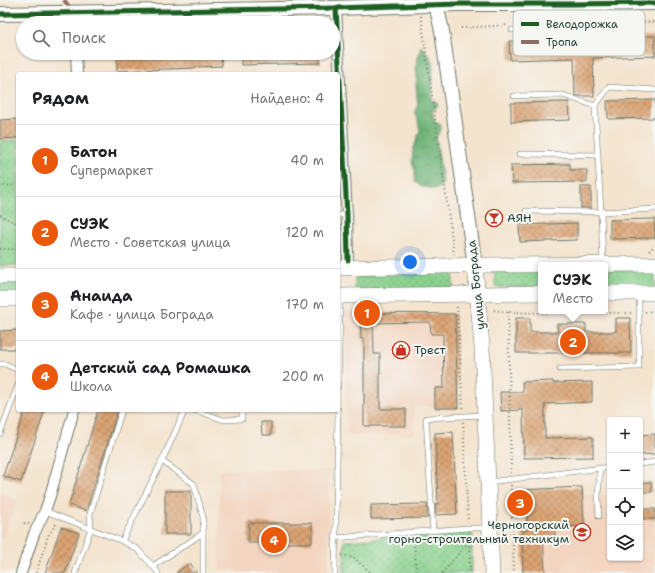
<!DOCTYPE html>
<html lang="ru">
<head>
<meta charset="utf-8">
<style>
  body { margin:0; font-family:"Shantell Sans",sans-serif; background:#f2f2f2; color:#202124 }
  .controls { position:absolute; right:12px; bottom:12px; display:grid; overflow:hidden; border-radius:4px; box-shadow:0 1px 3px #0004 }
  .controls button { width:36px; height:36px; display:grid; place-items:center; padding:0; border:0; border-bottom:1px solid #e0e0e0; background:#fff; color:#202124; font:20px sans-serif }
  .you { position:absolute; left:410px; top:262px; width:14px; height:14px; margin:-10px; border:3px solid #fff; border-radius:50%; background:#1a73e8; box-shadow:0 0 0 6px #1a73e833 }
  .badge { display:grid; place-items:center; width:26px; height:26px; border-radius:50%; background:#ea580c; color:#fff; font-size:13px; font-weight:700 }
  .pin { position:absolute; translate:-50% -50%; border:2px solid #fff; box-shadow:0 1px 4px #0006 }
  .popup { position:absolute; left:538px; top:262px; width:70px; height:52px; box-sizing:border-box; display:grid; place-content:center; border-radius:4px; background:#fff; filter:drop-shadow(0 1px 3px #0005); font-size:13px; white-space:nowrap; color:#757577 }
  .popup b { font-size:15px; color:#202124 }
  .popup::after { content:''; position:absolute; left:50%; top:100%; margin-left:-8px; border:8px solid transparent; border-top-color:#fff }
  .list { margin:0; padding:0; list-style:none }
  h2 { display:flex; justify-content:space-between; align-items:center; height:52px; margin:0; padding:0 16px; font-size:17px }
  h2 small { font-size:13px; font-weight:400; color:#757577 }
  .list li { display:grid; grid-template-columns:26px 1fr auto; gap:12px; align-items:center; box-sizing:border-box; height:72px; padding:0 16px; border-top:1px solid #e0e0e0 }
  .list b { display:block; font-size:15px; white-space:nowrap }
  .list p { margin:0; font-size:13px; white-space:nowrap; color:#757577 }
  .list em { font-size:13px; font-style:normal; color:#757577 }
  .icon { flex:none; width:22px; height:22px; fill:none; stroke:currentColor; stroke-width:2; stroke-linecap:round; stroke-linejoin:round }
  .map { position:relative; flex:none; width:655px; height:573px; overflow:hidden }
  .search { position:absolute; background:#fff; box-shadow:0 1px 3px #0004; left:16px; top:16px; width:324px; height:44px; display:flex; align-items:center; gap:10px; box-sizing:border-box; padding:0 14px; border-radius:22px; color:#757577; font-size:15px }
  .panel { position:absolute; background:#fff; box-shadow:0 1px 3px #0004; left:16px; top:72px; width:324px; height:340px; border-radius:4px }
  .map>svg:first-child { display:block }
</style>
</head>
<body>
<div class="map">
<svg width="655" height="573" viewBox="0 0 655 573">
  <defs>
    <pattern id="grass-dots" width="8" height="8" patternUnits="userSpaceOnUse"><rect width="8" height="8" fill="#8ad18d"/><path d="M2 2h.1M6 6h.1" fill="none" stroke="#70ab74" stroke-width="1.8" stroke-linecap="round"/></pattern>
    <pattern id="forest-crowns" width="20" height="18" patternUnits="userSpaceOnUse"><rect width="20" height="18" fill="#6fb378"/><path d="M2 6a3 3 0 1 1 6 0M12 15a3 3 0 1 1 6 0" fill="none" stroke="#5b9363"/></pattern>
    <pattern id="building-cross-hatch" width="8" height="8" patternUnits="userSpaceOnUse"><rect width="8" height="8" fill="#dca475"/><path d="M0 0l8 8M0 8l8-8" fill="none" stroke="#b28761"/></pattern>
  </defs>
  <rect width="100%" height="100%" fill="#f6f6f2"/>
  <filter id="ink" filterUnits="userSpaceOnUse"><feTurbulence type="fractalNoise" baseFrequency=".025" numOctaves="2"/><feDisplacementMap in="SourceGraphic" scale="8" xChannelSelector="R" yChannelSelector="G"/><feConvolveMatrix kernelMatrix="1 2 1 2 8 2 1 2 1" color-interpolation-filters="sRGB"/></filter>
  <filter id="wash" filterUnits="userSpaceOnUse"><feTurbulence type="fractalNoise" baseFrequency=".012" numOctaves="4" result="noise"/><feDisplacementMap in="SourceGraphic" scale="16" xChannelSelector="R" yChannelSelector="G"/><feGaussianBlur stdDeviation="0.9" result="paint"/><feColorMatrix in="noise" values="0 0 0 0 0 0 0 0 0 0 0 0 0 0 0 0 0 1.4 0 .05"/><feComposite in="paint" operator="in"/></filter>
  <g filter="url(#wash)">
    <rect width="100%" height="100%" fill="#f4e3cd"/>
    <g fill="#f3d4bf">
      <path d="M345,312l110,2 3,94h-23l-21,-3v29l-67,1z"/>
      <path d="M219,470h110v103h-92v-3h-18z"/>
      <path d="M0,492l18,10 -18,39z"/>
      <path d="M583,495h27v63h30v-39h15v54h-110l-2,-36 12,-1v-9l29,-1z"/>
    </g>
    <g fill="url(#grass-dots)" stroke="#548760">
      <path d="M18,140v125l-18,1v-125z"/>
      <rect x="495" y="270" width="46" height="17"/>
      <rect x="605" y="270" width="50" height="17"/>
      <path d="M453,273v15l-98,2v-15z"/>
      <path d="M18,281v13h-18v-12z"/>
      <path d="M472,531v42h-128v-32z"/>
    </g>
    <path fill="url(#forest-crowns)" stroke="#477856" d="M421,46l9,10 3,10 -1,35 5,1 1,4 -6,5 3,12h5c2,7 0,9 -4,14l7,47 -6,5 -15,-2 -7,-5v-12l-3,-8 1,-12 7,-19 -2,-10 -4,-8 4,-8 -2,-19 1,-13 -1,-7z"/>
    <g id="blocks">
      <g fill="url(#building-cross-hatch)">
        <path d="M655,36v20l-62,2 1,38h-16l-3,-1 -1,-37 -64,2 -1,-19 99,-2 -1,-2z"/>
        <path d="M202,53h19l1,13 -27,1v1l-78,3v-15z"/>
        <path d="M241,53h79v10l-79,2z"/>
        <path d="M655,100v18l-47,1 -1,-18z"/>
        <path d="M569,102l1,18 -59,2v-19z"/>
        <path d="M18,119v19l-18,1v-19z"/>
        <path d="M570,164v6h17v12l-75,1 -1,-18z"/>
        <rect x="581" y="187" width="10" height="21"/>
        <path d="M655,219v19l-45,1v-19z"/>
        <path d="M577,223v17l-57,2 -1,-17z"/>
        <path d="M360,313l95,1 3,94h-23v-20h9l-1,-54h-12l-1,-12 -57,1 1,31h6v55h26v17h-42v-87h-3z"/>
        <path d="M516,318h14v14h28l-1,-8h29v8h30v-14h14l1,35h-115z"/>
        <path d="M18,330v19h-18v-18z"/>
        <path d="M553,381v2l39,-1v20l-47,2v34l48,-1v20l-69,1 -1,-48 -22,1 -1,-19h23l-1,-10z"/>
        <path d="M25,410h20l-24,72 -18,-6z"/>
        <path d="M98,410h20l-32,101 -17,-6z"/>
        <path d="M261,422h10v13h-9z"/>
        <path d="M453,432l4,82 -21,1 -1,-11h3l-3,-71z"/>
        <path d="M655,434v20l-15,1v-20z"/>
        <path d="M651,482l1,10h-12v-9z"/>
        <path d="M582,487l2,39 -29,1v9l-12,1 2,36h-22l-1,-42 5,-1v-15h-7l-1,-25z"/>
        <rect x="165" y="491" width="26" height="43"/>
        <path d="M427,504l1,14 -57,1v-14z"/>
        <rect x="640" y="509" width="15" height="10"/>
        <path d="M249,523h63v20h-64z"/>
        <path d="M61,527l18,6 -14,40h-20z"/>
        <path d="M190,563l7,10h-21z"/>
      </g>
    </g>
  </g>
  <g filter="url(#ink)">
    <use href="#blocks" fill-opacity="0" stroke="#6a776a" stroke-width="1"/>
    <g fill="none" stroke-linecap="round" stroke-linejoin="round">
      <defs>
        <g id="lane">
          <path d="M512,30l58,-3v-22"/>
          <path d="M514,96l49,-1 32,11"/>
          <path d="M520,154l78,1"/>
          <path d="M526,211l75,1 54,-3"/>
          <path d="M338,215h9"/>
          <path d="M603,264l-2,-52 -6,-106 14,-19 46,3"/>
          <path d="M0,364h5l13,6"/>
          <path d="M560,369l79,-2v-73"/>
          <path d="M338,386l2,-78v-11"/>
          <path d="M194,410l30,10 18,-1v-9"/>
          <path d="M0,434l18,-49"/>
          <path d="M162,461l32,23 9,33v56"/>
          <path d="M640,464l15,-2"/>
          <path d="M489,482l121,-15"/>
          <path d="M45,511l77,30 15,8 16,17 5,7"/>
          <path d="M599,516l-1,-20 2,-27"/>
          <path d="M433,531l-7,-113 58,-3"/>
          <path d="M335,538l133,-10h21"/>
          <path d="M122,541l40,-80 23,-51"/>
          <path d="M153,566l50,-33"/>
          <path d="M75,573l16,-45 -1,-14 32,-104"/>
          <path d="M335,573l3,-163"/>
        </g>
        <g id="street">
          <path d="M336,8l11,207 1,45"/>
          <path d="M76,53l1,21"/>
          <path d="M21,573l13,-39 11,-23 5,-15 24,-86"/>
        </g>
        <g id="secondary">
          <path d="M435,0l7,31 33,235"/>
          <path d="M0,14l336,-6 122,-4h112l85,-1"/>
        </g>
        <g id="primary">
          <path d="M475,266l7,81 10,226"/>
          <path d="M338,268l154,-3 163,-1"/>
          <path d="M0,276h18"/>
          <path d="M605,293h50"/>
          <path d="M338,296l203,-3"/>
          <path d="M0,299h18"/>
        </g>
      </defs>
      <use href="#lane" stroke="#6a776a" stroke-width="6"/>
      <use href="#street" stroke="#6a776a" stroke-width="12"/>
      <use href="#secondary" stroke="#6a776a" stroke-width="16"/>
      <use href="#primary" stroke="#6a776a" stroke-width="16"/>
      <g stroke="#6a776a" stroke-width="2" stroke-dasharray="1 3" stroke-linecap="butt">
        <path d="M421,16l33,238"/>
        <path d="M576,23l79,-1"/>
        <path d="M461,28l47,-3"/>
        <path d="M0,186l18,-1"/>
        <path d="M0,215l18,9"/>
        <path d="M0,249h18"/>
        <path d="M649,251l4,-4h2"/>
        <path d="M457,307l6,103"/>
        <path d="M494,310l14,2 30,1h95"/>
        <path d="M508,312l3,161"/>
        <path d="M645,312l10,-1"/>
        <path d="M463,422l5,100"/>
        <path d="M511,485l3,88"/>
        <path d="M24,523l5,1"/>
        <path d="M469,534l1,39"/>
        <path d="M414,538l2,35"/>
        <path d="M342,555l12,3 17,15"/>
        <path d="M36,573l12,-37 9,-13"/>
        <path d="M442,573l27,-31"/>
      </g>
      <use href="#lane" stroke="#fff" stroke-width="5"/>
      <use href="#street" stroke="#fff" stroke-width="10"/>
      <use href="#secondary" stroke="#fff" stroke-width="14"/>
      <use href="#primary" stroke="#fff" stroke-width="15"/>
      <path stroke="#8d6e63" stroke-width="4" stroke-dasharray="8 4" stroke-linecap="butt" d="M64,0l10,13"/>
      <defs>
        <g id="cycleway">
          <path d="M336,8l11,207 1,45"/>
          <path d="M0,14l336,-6 122,-4h112l85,-1"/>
        </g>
      </defs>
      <use href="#cycleway" stroke="#f6f6f2" stroke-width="8"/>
      <use href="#cycleway" stroke="#1b5e20" stroke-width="5"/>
    </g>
  </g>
  <defs>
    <symbol id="bar-ring" viewBox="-11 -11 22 22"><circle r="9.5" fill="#f6f6f2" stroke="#c8321e" stroke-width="1.5"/><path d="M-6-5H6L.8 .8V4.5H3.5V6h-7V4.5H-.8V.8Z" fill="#c8321e"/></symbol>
    <symbol id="shop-ring" viewBox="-11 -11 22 22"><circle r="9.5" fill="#f6f6f2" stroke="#c8321e" stroke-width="1.5"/><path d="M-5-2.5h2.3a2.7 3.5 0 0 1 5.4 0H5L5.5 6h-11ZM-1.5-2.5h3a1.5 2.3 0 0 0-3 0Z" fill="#c8321e"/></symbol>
    <symbol id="university-ring" viewBox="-11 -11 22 22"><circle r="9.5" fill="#f6f6f2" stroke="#c8321e" stroke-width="1.5"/><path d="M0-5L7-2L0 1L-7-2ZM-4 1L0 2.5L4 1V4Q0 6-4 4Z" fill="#c8321e"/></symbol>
  </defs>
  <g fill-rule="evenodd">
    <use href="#bar-ring" x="484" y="208" width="20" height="20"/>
    <use href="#shop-ring" x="391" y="340" width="20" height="20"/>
    <use href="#university-ring" x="572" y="522" width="20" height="20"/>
  </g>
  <g text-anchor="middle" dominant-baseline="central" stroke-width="4" stroke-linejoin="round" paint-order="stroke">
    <g font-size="12" fill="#1f3d34" stroke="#f6f6f2" text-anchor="start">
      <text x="507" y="218">АЯН</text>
      <text x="414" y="350">Трест</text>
      <text x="569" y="525" text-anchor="end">Черногорский<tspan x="569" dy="14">горно-строительный техникум</tspan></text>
    </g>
    <g font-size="12" fill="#1f3d34" stroke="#f6f6f2">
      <text transform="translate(476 285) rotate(-96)">улица Бограда</text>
    </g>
  </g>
  <rect x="513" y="10" width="132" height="46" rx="6" fill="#f6f6f2" stroke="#b6beb9" stroke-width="1"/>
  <rect x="521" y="22" width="18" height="4" fill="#1b5e20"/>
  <rect x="521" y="40" width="18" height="4" fill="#8d6e63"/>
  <g font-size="11" fill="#1f3d34">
    <text x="546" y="28">Велодорожка</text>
    <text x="546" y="46">Тропа</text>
  </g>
</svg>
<div class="controls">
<button>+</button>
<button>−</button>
<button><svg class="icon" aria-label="locate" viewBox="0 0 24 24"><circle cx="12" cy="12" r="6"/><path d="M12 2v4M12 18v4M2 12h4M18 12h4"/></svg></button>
<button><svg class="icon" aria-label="layers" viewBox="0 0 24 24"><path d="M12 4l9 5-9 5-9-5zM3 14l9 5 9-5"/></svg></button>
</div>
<div class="you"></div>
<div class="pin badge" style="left:367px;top:313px">1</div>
<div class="pin badge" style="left:573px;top:342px">2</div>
<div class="popup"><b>СУЭК</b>Место</div>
<div class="pin badge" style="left:520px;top:503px">3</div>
<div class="pin badge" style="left:274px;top:540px">4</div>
<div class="search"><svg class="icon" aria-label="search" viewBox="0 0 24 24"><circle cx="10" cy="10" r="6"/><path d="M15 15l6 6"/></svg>Поиск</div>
<section class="panel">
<h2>Рядом<small>Найдено: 4</small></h2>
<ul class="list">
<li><span class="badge">1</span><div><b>Батон</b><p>Супермаркет</p></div><em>40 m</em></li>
<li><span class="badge">2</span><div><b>СУЭК</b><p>Место · Советская улица</p></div><em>120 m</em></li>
<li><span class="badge">3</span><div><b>Анаида</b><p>Кафе · улица Бограда</p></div><em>170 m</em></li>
<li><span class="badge">4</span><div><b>Детский сад Ромашка</b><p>Школа</p></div><em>200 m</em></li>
</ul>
</section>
</div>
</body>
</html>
